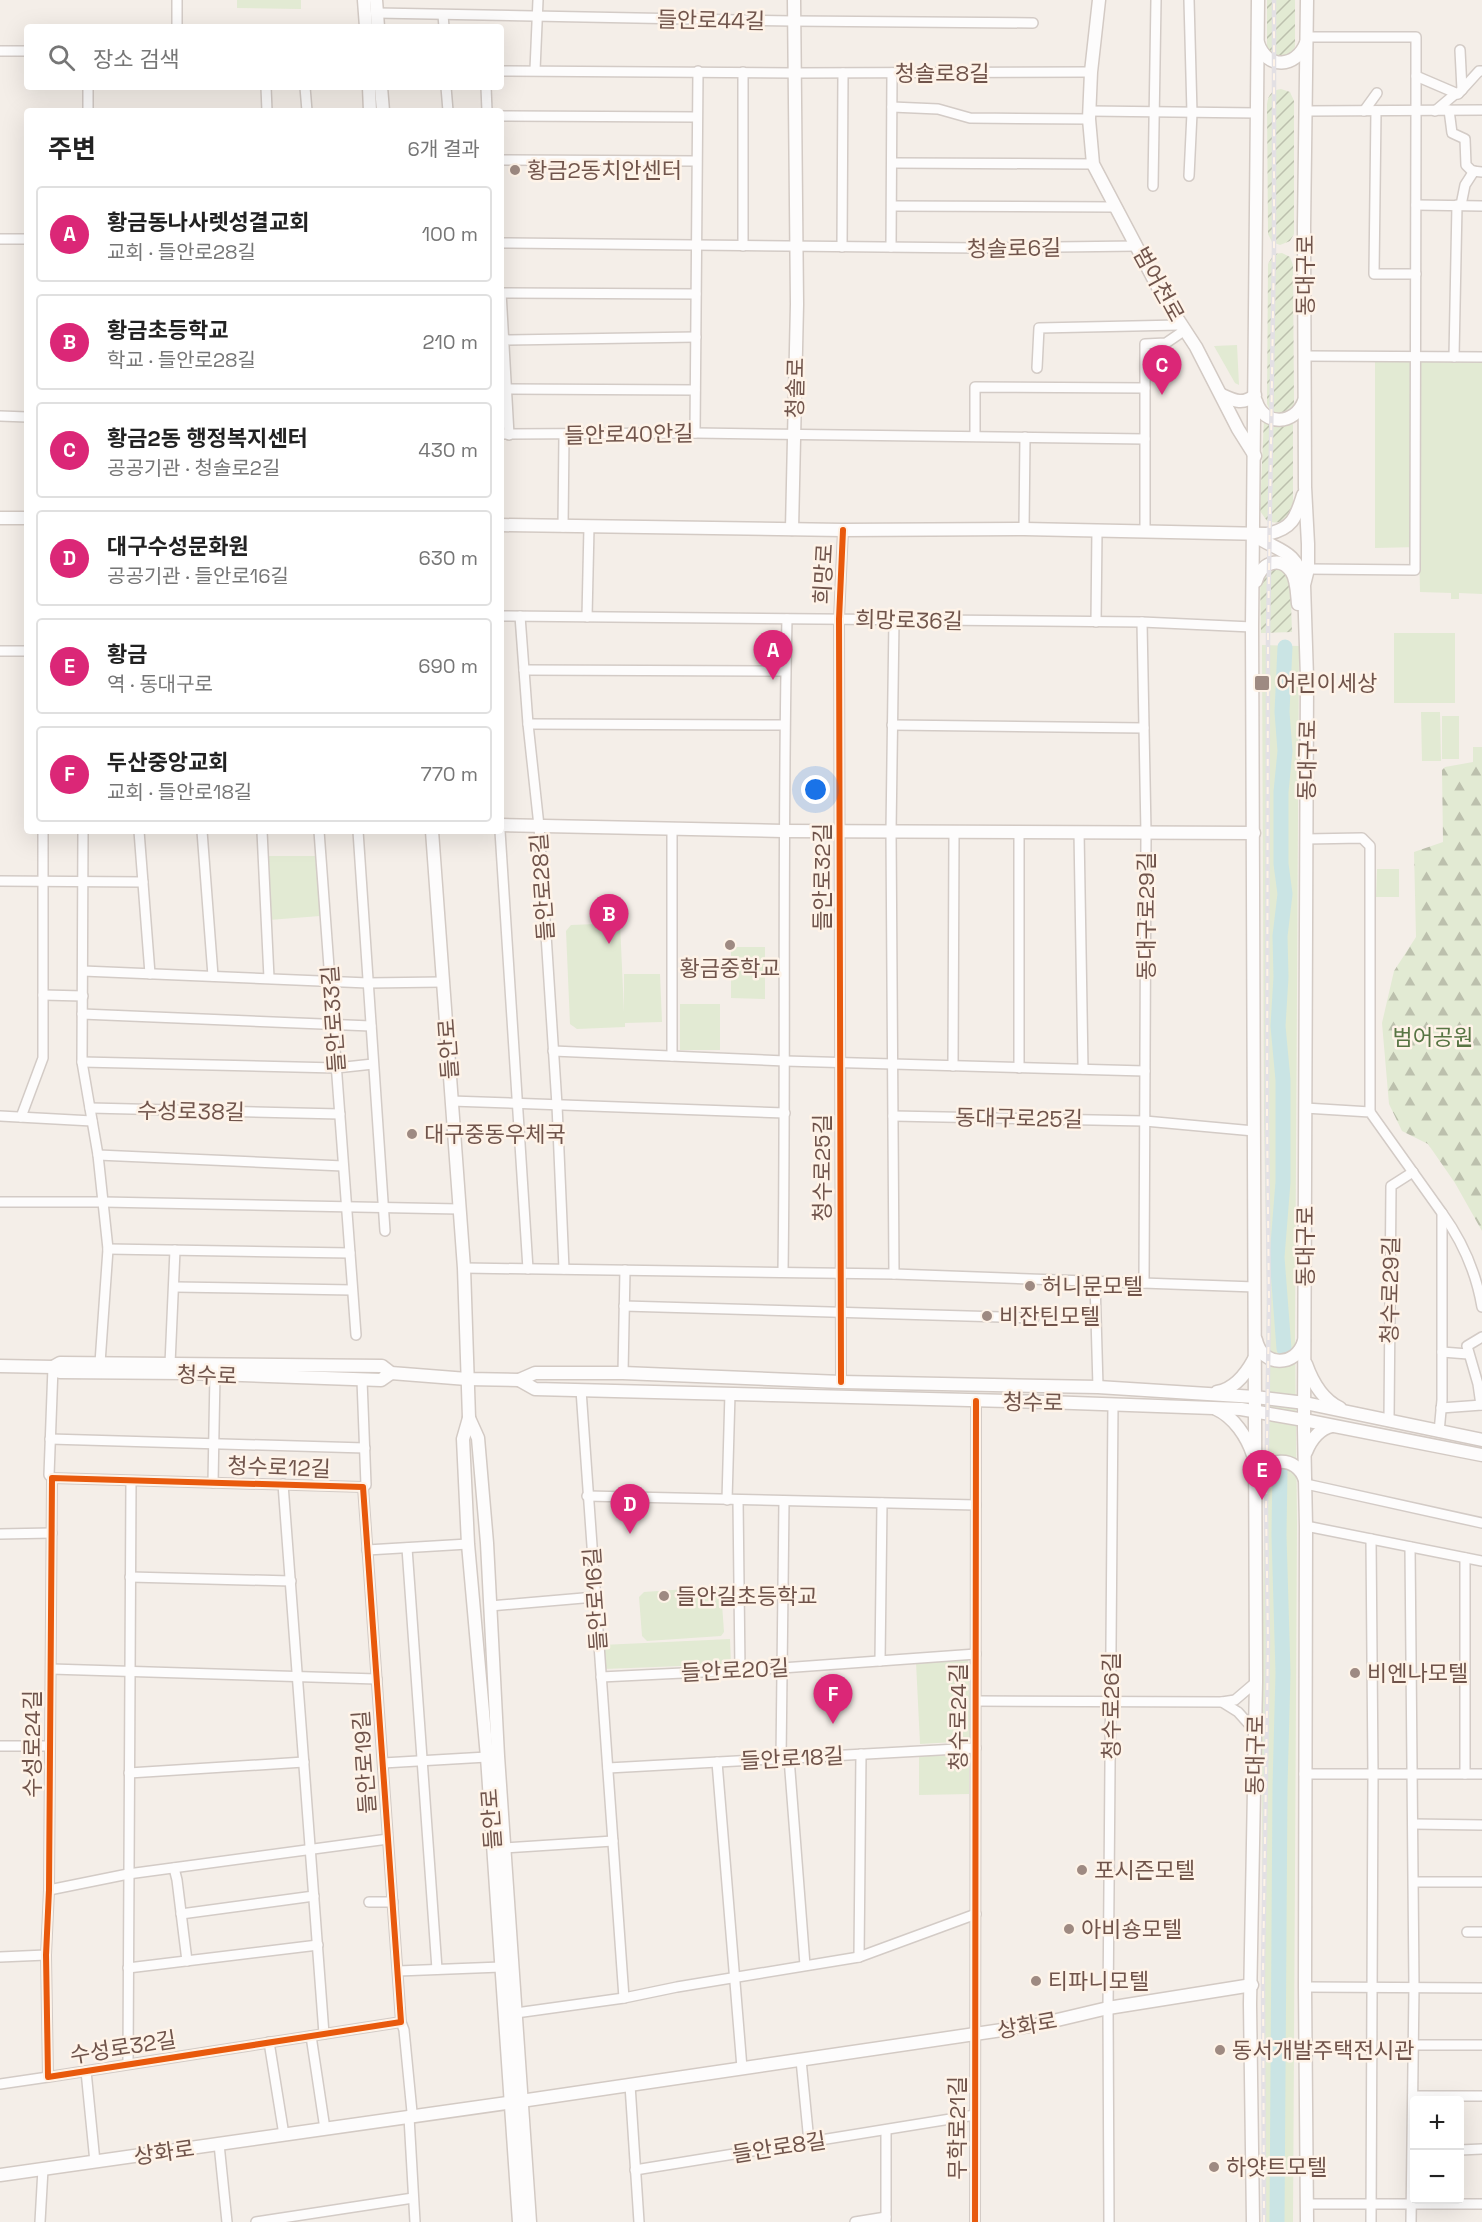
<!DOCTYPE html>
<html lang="ko">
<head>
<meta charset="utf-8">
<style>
  body { margin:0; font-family:"Space Grotesk","Noto Sans KR",sans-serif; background:#f6f6f6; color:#222 }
  .controls { position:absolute; right:18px; bottom:18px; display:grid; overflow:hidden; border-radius:6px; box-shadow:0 6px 24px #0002 }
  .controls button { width:54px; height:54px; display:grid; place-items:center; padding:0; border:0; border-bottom:2px solid #e0e0e0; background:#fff; color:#222; font:30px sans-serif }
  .you { position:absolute; left:816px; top:790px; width:21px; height:21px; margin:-15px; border:4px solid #fff; border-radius:50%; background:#1a73e8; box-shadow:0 0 0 9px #1a73e833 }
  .badge { display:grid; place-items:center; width:39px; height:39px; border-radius:50%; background:#db2777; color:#fff; font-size:20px; font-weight:700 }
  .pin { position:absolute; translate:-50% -50px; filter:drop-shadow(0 2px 3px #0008) }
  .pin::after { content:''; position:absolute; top:32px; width:21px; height:18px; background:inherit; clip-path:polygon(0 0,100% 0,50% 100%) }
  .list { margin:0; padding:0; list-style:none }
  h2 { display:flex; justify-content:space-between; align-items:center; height:78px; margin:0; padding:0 24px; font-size:26px }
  h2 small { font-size:20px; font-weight:400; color:#767676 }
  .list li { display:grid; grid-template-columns:39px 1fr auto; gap:18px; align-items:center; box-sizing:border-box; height:96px; margin:0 12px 12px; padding:0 12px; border:2px solid #e0e0e0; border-radius:6px }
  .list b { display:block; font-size:22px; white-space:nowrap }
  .list p { margin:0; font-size:20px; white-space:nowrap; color:#767676 }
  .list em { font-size:20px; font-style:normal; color:#767676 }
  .icon { flex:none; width:33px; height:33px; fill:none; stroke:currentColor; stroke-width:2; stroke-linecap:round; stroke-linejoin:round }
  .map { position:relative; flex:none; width:1482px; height:2222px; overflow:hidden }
  .search { position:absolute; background:#fff; box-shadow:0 6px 24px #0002; left:24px; top:24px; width:480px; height:66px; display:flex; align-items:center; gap:15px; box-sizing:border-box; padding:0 21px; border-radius:6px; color:#767676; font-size:22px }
  .panel { position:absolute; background:#fff; box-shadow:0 6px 24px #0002; left:24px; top:108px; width:480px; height:726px; border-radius:6px }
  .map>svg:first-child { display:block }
</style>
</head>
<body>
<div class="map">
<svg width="1482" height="2222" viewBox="0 0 1482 2222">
  <defs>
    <pattern id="forest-firs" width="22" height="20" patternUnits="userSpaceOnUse" patternTransform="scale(1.5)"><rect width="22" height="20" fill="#e2ead3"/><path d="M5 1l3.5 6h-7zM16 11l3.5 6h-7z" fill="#bcc0ad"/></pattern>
    <pattern id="garden-furrows" width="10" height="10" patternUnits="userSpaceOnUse" patternTransform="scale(1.5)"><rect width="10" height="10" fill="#e2ead3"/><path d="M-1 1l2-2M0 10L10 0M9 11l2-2" fill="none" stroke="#bcc0ad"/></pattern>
  </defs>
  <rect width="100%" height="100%" fill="#f4eee8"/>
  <path fill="url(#forest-firs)" d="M1473,747h9v484l-27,-48 -27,-39 -26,-13 -13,-27 -7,-81 12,-52 22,-34 -2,-85 29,-10 -1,-72 3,-3 28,-5z"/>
  <g fill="#e2ead3">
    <path d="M237,0h64v9l-64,-1z"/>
    <path d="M1237,345l2,40 -4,-2 -21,-37z"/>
    <path d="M1375,361h107v233l-23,-1v6h-8v-6l-31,-1 -1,-45 -44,1z"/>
    <rect x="1394" y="633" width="61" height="70"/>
    <path d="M1262,645l37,1 -4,689 2,188 -4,699h-30l-1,-518 5,-415 -3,-169z"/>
    <path d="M1421,712h19l1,49h-19z"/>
    <rect x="1442" y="716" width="17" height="43"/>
    <path d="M265,856h51l4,60 -51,4z"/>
    <path d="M1377,869h22v28h-23z"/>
    <path d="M620,923l4,89v-38h36l2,48 -37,1v4l-48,2 -7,-5 -4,-93 5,-6z"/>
    <path d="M731,947h34v52l-34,-1z"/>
    <rect x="680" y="1004" width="40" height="46"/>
    <path d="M715,1587l6,3 3,42 -3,4 -74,5 -5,-5 -3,-39 5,-5z"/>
    <path d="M730,1639l1,25 -127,5 -2,-24z"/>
    <path d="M968,1660l4,81 -52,3 -4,-82z"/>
    <path d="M969,1755v39l-50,1v-39z"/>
  </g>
  <g fill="url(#garden-furrows)">
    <path d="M1267,0h28v47l-6,10 -18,-1 -4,-9z"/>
    <path d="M1281,89l9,3 4,9v133l-4,7 -10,4 -8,-3 -4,-8 -1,-130c1,-9 5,-14 14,-15z"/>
    <path d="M1282,253l8,4 3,8 1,138 -1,6 -11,7 -11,-4 -4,-8 1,-140 6,-10z"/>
    <path d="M1264,417c10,10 19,12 29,2v93c-8,9 -14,13 -26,9l-7,-10z"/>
    <path d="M1275,564l15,11 2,57 -31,1 -1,-57z"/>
  </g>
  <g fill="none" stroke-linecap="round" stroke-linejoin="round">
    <g stroke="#cae4e4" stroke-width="15">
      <path d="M1284,1349l-7,-92 6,-75v-102l-5,-54 3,-49 -1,-41 5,-42 -4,-30v-72l4,-41 -3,-39 3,-65"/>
      <path d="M1277,2222l3,-436 3,-113 -4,-138 1,-65"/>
    </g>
    <defs>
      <g id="street">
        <path d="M177,0v27"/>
        <path d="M1189,0l3,113 -3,63"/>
        <path d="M377,13l416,8 240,2"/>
        <path d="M443,15l1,12"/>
        <path d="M1307,37h109v74l-1,459 -107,-1"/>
        <path d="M1460,50l2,40"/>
        <path d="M0,51h27"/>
        <path d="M535,70l3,-70"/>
        <path d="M501,71l292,2 298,-1"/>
        <path d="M743,72v174"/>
        <path d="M1416,76l42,18"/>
        <path d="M88,87v24"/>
        <path d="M266,87l1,24"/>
        <path d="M305,87l2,24"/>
        <path d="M446,87l2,24"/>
        <path d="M486,87l1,24"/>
        <path d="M892,107l46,2 32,9 119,1"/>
        <path d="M1449,110l3,23 13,6 1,26 6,6 10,1"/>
        <path d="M1090,111l167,2"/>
        <path d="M1307,111l175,-1"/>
        <path d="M1364,111l13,-18"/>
        <path d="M1376,111l-2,163h42"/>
        <path d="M1435,111l19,-16 5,-2 20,-22h3"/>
        <path d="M501,116l196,1"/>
        <path d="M501,160l195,1"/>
        <path d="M893,163l200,1"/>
        <path d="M1153,186l3,-186"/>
        <path d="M1416,205l66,1"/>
        <path d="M1461,205l4,-20 9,-14"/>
        <path d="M892,206l223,1"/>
        <path d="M0,239h27"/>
        <path d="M501,243l477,5 159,-2"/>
        <path d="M842,247l1,-174"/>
        <path d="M891,247l1,-174"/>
        <path d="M501,292l8,143"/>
        <path d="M501,293l195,1"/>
        <path d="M501,340l195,-3"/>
        <path d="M1306,356l176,1"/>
        <path d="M1454,357l3,-152"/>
        <path d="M1037,368l2,-40 141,-3"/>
        <path d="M506,389l189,1"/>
        <path d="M0,416l27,1"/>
        <path d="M695,433l3,-362"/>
        <path d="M501,434l194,-1 450,6v-95l21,-1 19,-13"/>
        <path d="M975,436v-49l170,1"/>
        <path d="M563,527l1,-92"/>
        <path d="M1024,529l1,-92"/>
        <path d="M1145,532v-93"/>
        <path d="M501,616l641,6 110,5"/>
        <path d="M520,616l8,108 11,102 18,279 7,164"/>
        <path d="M587,617l2,-90"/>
        <path d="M894,620l-3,211 3,443"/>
        <path d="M1096,622l1,-92"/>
        <path d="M1142,622l4,211 -2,450"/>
        <path d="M0,651h27"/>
        <path d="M524,670l261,1"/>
        <path d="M528,724l256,1"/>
        <path d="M892,725l252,3"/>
        <path d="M672,828v228"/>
        <path d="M83,831l-1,231 16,93 10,94 -8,114"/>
        <path d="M139,831l11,143"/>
        <path d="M202,831l11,145"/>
        <path d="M262,831l7,147"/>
        <path d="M319,831l37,504"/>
        <path d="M358,831l27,400"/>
        <path d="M500,831l28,438"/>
        <path d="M1019,832v236"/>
        <path d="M1079,832l4,237"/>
        <path d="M1306,839l56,-1 8,8v266"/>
        <path d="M0,881l143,1"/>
        <path d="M83,971l285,12 75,-1"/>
        <path d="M43,995l40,1"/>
        <path d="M82,1014l289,12"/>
        <path d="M553,1051l232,10 360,10"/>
        <path d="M82,1062l254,6 37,-4"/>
        <path d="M953,1066l1,-234"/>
        <path d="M451,1101l334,12"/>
        <path d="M90,1108l250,6"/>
        <path d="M1305,1108l65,4 72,101v187l-3,32"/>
        <path d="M0,1116l92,5"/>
        <path d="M893,1116l252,5 109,10"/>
        <path d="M21,1117l22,-59v-227"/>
        <path d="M98,1155l245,11"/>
        <path d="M0,1202h103l356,7"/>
        <path d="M1442,1213c21,29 34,59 40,94"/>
        <path d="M108,1249l242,4"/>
        <path d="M464,1268l430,6 361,13"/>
        <path d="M783,1272c3,-218 -1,-436 4,-653"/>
        <path d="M1095,1281l3,106"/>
        <path d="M175,1287l177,3"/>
        <path d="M624,1306l410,12"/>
        <path d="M1442,1352l26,2"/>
        <path d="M170,1364l5,-114"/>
        <path d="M623,1373l2,-103"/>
        <path d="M362,1380l4,105 -3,2"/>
        <path d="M841,1382l-2,-763 4,-89"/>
        <path d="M581,1390l43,608"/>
        <path d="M1481,1405l-3,-21 -11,-38 15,-9"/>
        <path d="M1441,1408l41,-3"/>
        <path d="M1389,1420l2,-234 22,-14"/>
        <path d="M50,1439l315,9"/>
        <path d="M52,1478l311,9 38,535 -353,55 -2,-122 3,-65z"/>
        <path d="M52,1478l-3,-3 4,-108"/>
        <path d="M213,1483l2,-109"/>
        <path d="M283,1484l41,550"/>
        <path d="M1306,1484l176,39"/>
        <path d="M587,1496l389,9"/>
        <path d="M727,1500l3,-107"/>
        <path d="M738,1500l2,170"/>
        <path d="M1306,1526l176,35"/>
        <path d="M0,1534l52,-1"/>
        <path d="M1371,1539l2,235 -2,448"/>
        <path d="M1410,1547l4,440 -3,235"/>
        <path d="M407,1548l30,421"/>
        <path d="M367,1550l101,-6"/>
        <path d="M1465,1558v216"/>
        <path d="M130,1577l161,4"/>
        <path d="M490,1606l105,-9"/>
        <path d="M880,1661l2,-158"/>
        <path d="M51,1669l326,10"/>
        <path d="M601,1677l181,-9 194,-14"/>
        <path d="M976,1701l246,1 13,-2 21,-18"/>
        <path d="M1222,1702l16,10 18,20"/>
        <path d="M0,1746h50"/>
        <path d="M789,1758l16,207"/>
        <path d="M781,1759l3,-258"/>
        <path d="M717,1762l25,306"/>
        <path d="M383,1763l104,-6"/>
        <path d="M608,1768l368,-20"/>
        <path d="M129,1773l175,-11"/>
        <path d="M1304,1774h178"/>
        <path d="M1413,1824l69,1"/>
        <path d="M505,1848l108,-7"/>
        <path d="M174,1868l3,12 10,81"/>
        <path d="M1414,1882h68"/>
        <path d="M49,1890l79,-16 260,-35"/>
        <path d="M369,1902h24"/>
        <path d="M181,1914l133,-18"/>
        <path d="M1467,1932h15"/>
        <path d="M0,1957l46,-2"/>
        <path d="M859,1957l2,-203"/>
        <path d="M128,1968l190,-23"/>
        <path d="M398,1971l103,-4"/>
        <path d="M1305,1987l177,1"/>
        <path d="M516,2013l108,-15 53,-11 182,-30 117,-43"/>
        <path d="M401,2022l3,8 8,82 -3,5 6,105"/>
        <path d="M311,2036l14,93"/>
        <path d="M269,2042l15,93"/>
        <path d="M1414,2045h68"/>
        <path d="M801,2060l8,82"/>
        <path d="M128,2064l3,-583"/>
        <path d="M86,2071l9,91"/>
        <path d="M0,2084l48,-7"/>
        <path d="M630,2085l9,137"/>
        <path d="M1413,2096h69"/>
        <path d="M886,2130v92"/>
        <path d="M219,2144l8,78"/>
        <path d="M1460,2150l22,-1"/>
        <path d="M635,2170l340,-55"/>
        <path d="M1307,2204h175"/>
        <path d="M40,2222l3,-53"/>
        <path d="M256,2222l157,-24"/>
        <path d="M855,2222l31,-5"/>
        <path d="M975,2222l1,-821"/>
        <path d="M1109,2222l-1,-214 5,-604"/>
      </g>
      <g id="secondary">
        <path d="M364,0l2,27"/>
        <path d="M376,0l2,27"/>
        <path d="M1099,0l-8,72 -2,47 4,45 69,131 34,52 42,82 17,27"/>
        <path d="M1258,43c9,27 38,25 48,0"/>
        <path d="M369,87l1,24"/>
        <path d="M381,87l2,24"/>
        <path d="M1222,395c13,6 21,10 33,0"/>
        <path d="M1256,401c8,26 39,24 48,0"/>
        <path d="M0,518h27"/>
        <path d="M501,525l342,5 181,-1 243,5c25,-5 29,-16 36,-39"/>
        <path d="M792,529l5,-225 -3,-304"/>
        <path d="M1254,535c24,17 41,13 50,47"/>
        <path d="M1256,581c4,-16 23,-27 35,-10 6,8 6,23 7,33"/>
        <path d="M501,825l282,6 471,2"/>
        <path d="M432,831l32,437 5,150 -6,21 5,105 19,213 32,465"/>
        <path d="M1256,1340c6,27 40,28 48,1"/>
        <path d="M1306,1364c6,17 17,36 34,44"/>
        <path d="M0,1366l53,1 7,5 126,1 195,7 10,-7"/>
        <path d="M53,1367l7,-4 322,3 9,7 76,6 52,1 16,-7h88l218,9 257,5 157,10 50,6 177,37"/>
        <path d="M519,1380l16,9 511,13 195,7 63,11 178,35"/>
        <path d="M1217,1392c17,-3 29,-18 37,-33"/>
        <path d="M1216,1409c18,8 31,28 37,46"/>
        <path d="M469,1418l9,20 9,105 11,213 32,466"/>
        <path d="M1306,1452c5,-12 13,-23 26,-26"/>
        <path d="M1257,1481c7,-25 40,-26 48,-1"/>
        <path d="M0,2175l521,-74 515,-76 72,-17 144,-23"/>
        <path d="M1253,2222l-3,-218 6,-322 -4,-1055 6,-627"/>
        <path d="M1307,2222l-2,-235 1,-461 -2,-97 3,-751 -3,-93 4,-16v-25l-3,-57 -1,-260 3,-227"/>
      </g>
    </defs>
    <use href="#street" stroke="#d3cbc6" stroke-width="12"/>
    <use href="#secondary" stroke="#d3cac4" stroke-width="15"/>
    <use href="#street" stroke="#fdfcfc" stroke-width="9"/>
    <use href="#secondary" stroke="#fdfcfc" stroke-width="12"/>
    <defs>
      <path id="rail" d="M1264,2222l-1,-249 5,-332 -2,-133 3,-204 -2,-183 1,-485 6,-389v-247"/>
    </defs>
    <use href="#rail" stroke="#e3e0e4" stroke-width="4.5"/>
    <use href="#rail" stroke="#fef3e8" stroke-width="2" stroke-dasharray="7" stroke-linecap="butt"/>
    <defs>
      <g id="cycleway">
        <path d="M841,1382l-2,-763 4,-89"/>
        <path d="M52,1478l311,9 38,535 -353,55 -2,-122 3,-65z"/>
        <path d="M975,2222l1,-821"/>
      </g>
    </defs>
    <use href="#cycleway" stroke="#fef3e8" stroke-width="10"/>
    <use href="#cycleway" stroke="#e8590c" stroke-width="6"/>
  </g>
  <g fill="#9e8a82" stroke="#fef3e8" stroke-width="2">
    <circle cx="515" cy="170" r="6"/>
    <rect x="1254" y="675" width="16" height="16" rx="3"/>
    <circle cx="730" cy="945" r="6"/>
    <circle cx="412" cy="1134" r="6"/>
    <circle cx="1030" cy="1286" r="6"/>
    <circle cx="987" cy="1316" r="6"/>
    <circle cx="664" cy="1596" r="6"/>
    <circle cx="1355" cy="1673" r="6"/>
    <circle cx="1082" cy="1870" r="6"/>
    <circle cx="1069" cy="1929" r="6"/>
    <circle cx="1036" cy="1981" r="6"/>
    <circle cx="1220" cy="2050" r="6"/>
    <circle cx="1214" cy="2167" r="6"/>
  </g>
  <g text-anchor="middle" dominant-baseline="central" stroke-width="5" stroke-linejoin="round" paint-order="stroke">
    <g font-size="22" fill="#70544b" stroke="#fef3e8">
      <text transform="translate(711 20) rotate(1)">들안로44길</text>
      <text x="942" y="73">청솔로8길</text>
      <text transform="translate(1014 248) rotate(-1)">청솔로6길</text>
      <text transform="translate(1305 275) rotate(-90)">동대구로</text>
      <text transform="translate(1159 284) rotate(61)">범어천로</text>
      <text transform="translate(795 388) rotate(-89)">청솔로</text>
      <text transform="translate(629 434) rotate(-1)">들안로40안길</text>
      <text transform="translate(823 574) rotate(-87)">희망로</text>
      <text transform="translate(909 620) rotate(1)">희망로36길</text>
      <text transform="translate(1307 760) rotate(-89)">동대구로</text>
      <text transform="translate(822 877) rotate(-90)">들안로32길</text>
      <text transform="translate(542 887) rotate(-94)">들안로28길</text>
      <text transform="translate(1146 916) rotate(-90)">동대구로29길</text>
      <text transform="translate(333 1019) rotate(-94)">들안로33길</text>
      <text transform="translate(448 1049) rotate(-94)">들안로</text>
      <text transform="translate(191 1111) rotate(1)">수성로38길</text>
      <text transform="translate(1019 1118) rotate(1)">동대구로25길</text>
      <text transform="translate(822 1168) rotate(-90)">청수로25길</text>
      <text transform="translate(1305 1246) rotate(-90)">동대구로</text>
      <text transform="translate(1390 1290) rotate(-89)">청수로29길</text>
      <text transform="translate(207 1375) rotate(2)">청수로</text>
      <text transform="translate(1033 1402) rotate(1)">청수로</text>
      <text transform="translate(279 1467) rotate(2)">청수로12길</text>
      <text transform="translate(595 1599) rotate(-94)">들안로16길</text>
      <text transform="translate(735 1670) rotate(-3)">들안로20길</text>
      <text transform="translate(1111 1706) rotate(-90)">청수로26길</text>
      <text transform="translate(958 1717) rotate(-90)">청수로24길</text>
      <text transform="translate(32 1744) rotate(-90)">수성로24길</text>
      <text transform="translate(1255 1755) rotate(-89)">동대구로</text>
      <text transform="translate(792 1758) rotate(-3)">들안로18길</text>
      <text transform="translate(364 1762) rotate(-94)">들안로19길</text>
      <text transform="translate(491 1819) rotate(-94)">들안로</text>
      <text transform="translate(1027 2025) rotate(-10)">상화로</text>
      <text transform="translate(123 2047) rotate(-9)">수성로32길</text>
      <text transform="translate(957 2128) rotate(-90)">무학로21길</text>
      <text transform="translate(779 2147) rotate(-9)">들안로8길</text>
      <text transform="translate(164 2152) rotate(-8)">상화로</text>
    </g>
    <g font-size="22" fill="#70544b" stroke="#fef3e8" text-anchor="start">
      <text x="527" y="170">황금2동치안센터</text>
      <text x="1276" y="683">어린이세상</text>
      <text x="730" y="968" text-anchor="middle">황금중학교</text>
      <text x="424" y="1134">대구중동우체국</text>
      <text x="1042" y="1286">허니문모텔</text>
      <text x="999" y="1316">비잔틴모텔</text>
      <text x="676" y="1596">들안길초등학교</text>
      <text x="1367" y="1673">비엔나모텔</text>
      <text x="1094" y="1870">포시즌모텔</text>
      <text x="1081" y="1929">아비숑모텔</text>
      <text x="1048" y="1981">티파니모텔</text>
      <text x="1232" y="2050">동서개발주택전시관</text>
      <text x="1226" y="2167">하얏트모텔</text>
    </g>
    <g font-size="22" fill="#577543" stroke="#fef3e8">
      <text x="1433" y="1037">범어공원</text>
    </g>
  </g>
</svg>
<div class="controls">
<button>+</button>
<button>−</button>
</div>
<div class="you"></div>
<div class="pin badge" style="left:773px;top:680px">A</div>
<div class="pin badge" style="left:609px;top:944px">B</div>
<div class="pin badge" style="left:1162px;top:395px">C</div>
<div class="pin badge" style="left:630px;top:1534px">D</div>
<div class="pin badge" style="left:1262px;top:1500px">E</div>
<div class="pin badge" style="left:833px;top:1724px">F</div>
<div class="search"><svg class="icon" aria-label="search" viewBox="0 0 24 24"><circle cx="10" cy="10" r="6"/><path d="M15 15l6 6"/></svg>장소 검색</div>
<section class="panel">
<h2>주변<small>6개 결과</small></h2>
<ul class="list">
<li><span class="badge">A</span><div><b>황금동나사렛성결교회</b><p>교회 · 들안로28길</p></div><em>100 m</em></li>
<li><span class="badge">B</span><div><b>황금초등학교</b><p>학교 · 들안로28길</p></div><em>210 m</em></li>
<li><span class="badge">C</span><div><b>황금2동 행정복지센터</b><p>공공기관 · 청솔로2길</p></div><em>430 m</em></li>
<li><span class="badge">D</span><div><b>대구수성문화원</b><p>공공기관 · 들안로16길</p></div><em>630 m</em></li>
<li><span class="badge">E</span><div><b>황금</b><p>역 · 동대구로</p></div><em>690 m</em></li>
<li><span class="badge">F</span><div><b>두산중앙교회</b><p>교회 · 들안로18길</p></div><em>770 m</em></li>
</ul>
</section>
</div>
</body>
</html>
